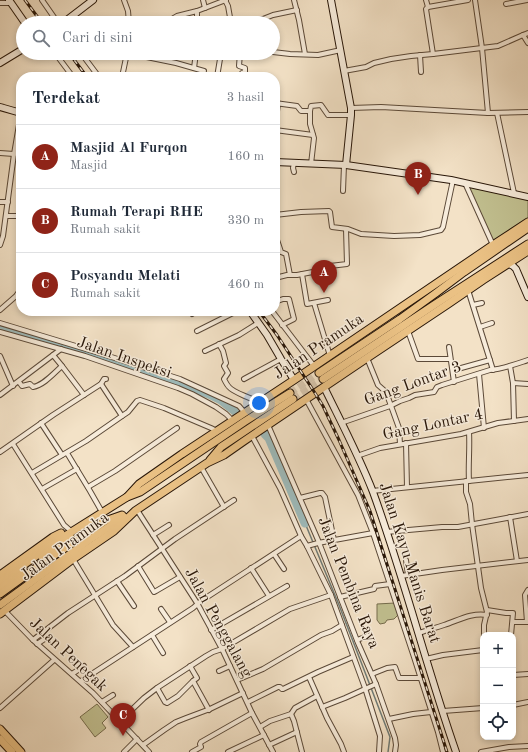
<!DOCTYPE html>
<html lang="id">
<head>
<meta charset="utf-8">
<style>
  body { margin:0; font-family:"Old Standard TT",serif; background:#f6f6f7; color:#1f2937 }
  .controls { position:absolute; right:12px; bottom:12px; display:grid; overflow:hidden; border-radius:8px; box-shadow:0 2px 6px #0003 }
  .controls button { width:36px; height:36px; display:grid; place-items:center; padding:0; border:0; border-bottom:1px solid #e0e1e3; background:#fff; color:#1f2937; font:20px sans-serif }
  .you { position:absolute; left:259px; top:403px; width:14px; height:14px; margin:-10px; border:3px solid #fff; border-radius:50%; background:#1a73e8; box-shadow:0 0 0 6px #1a73e833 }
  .badge { display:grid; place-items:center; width:26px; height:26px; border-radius:50%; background:#8f2418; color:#fff; font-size:13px; font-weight:700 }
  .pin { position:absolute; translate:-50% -33px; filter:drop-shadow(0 1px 2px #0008) }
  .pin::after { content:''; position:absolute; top:21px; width:14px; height:12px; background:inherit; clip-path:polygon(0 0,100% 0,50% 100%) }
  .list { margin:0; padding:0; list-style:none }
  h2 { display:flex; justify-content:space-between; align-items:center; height:52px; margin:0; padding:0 16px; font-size:17px }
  h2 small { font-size:13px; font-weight:400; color:#747a83 }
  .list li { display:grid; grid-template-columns:26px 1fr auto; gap:12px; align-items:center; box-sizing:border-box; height:64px; padding:0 16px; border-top:1px solid #e0e1e3 }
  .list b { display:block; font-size:15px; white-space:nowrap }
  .list p { margin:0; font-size:13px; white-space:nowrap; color:#747a83 }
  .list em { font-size:13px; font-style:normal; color:#747a83 }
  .icon { flex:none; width:22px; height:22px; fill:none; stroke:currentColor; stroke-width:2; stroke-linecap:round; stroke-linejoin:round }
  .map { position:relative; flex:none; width:528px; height:752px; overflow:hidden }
  .search { position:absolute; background:#fff; box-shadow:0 2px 6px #0003; left:16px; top:16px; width:264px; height:44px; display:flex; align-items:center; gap:10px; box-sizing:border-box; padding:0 14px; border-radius:22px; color:#747a83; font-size:15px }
  .panel { position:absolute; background:#fff; box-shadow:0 2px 6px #0003; left:16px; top:72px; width:264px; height:244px; border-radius:16px }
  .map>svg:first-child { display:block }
</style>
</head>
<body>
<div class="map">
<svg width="528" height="752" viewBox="0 0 528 752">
  <rect width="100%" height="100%" fill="#f3e2c7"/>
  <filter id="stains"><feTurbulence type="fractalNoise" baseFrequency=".005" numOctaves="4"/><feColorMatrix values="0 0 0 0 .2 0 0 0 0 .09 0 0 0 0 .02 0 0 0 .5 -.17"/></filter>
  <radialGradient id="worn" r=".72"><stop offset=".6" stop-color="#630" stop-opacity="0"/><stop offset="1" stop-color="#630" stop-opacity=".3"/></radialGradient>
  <g fill="#c2c191" stroke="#756c4c">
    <path d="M465,183l63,14v31l-35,17z"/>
    <path d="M395,603l3,12 -4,4 -7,1 -2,3 -5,1 -3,-4v-16z"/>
    <path d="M97,704l11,13 -6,6 4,5 -11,9 -15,-20z"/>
  </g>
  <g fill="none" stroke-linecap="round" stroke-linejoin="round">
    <path stroke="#6f7a75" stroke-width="1.5" d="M305,523l34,82 51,132 -2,15"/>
    <g stroke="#9ebcbd" stroke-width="9">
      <path d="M0,328l77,24h14l53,20 30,10 16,4 19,8 12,6 15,12"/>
      <path d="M265,434l4,4 36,85"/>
    </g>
    <g stroke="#d5c3aa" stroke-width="7" stroke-dasharray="7 3.5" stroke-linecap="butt">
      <path d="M290,393l29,-20"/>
      <path d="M293,399l30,-20"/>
    </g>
    <defs>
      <g id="street">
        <path d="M42,0l16,23"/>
        <path d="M124,0l4,11 1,12h13"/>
        <path d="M203,0l2,8"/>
        <path d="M225,0l3,6 3,17"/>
        <path d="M294,0l5,20 6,34"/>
        <path d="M426,0l2,7"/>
        <path d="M475,0l7,48 6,65"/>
        <path d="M0,3h11"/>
        <path d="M506,4l21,-4"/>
        <path d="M111,22l18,1"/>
        <path d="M165,23l12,-7 20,-5"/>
        <path d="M197,23v-12l29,-11"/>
        <path d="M253,23l20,-8 24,-5"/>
        <path d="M523,35l5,8"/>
        <path d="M273,52l17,2 28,1 23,-5"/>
        <path d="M55,53l18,24"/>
        <path d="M81,53l18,24"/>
        <path d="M127,53l49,10 28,8"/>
        <path d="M240,53l-1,13 6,2v4l-3,1 -1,4"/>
        <path d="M433,54l-7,-45 2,-2 40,-7"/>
        <path d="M420,55l1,17"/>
        <path d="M194,68l2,-15"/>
        <path d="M344,71l22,-4 8,-4 17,-4 20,-3 22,-2 65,-8 25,-11 5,-2"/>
        <path d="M122,77l5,-24"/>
        <path d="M217,77l4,-24"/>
        <path d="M275,103l22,3 4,5h9l1,-5 10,-1 7,10h23"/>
        <path d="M351,108l30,-1 107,6 40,-1"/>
        <path d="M310,111v13l4,14 -3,26"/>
        <path d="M497,113l17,80"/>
        <path d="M275,129l3,-26"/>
        <path d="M275,130l38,5"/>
        <path d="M0,153l14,1"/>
        <path d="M294,172l-1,-4 1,-5"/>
        <path d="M465,183l28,62"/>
        <path d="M343,191l1,-26"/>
        <path d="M0,202h8"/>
        <path d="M275,215l26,-3 28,-1 1,1 2,15 16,2 13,5 33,2 26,-1 21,-5 2,-3 10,-47"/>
        <path d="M6,216h15"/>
        <path d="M275,234l6,18 5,2 4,21"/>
        <path d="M0,245l3,-9 11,-82 7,-41"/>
        <path d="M302,274l5,30 21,-4"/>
        <path d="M275,278l12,-3h10l21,-4 12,-5 17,-2 -1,-35"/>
        <path d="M468,290l25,80"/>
        <path d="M275,302l8,-3h6l5,20 -12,6"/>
        <path d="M314,303l16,53"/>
        <path d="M473,305l9,-2"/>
        <path d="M0,310l16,-14 5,-7"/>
        <path d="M272,311l42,55"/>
        <path d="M192,314l4,-3"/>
        <path d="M0,323l99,30 81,26 59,27 6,7"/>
        <path d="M480,327l12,-4"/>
        <path d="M197,331l40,-20"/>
        <path d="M408,331l10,28h32"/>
        <path d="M0,332l85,24 93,32 14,6 24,13 10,7 7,7"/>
        <path d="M219,344l4,7 3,12 -2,3 4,7 -4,6c1,2 3,6 5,8 4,5 25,13 32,15"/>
        <path d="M449,347l5,35"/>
        <path d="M205,351l34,-16 19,-12"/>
        <path d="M53,355l9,11 22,29"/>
        <path d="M0,356l13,30"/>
        <path d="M367,358l11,27 8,7 13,36 1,16"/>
        <path d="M510,366l3,17 1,38"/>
        <path d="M454,370l36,-10"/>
        <path d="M479,374l5,54"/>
        <path d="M244,379l37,-20"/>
        <path d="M19,382l3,4 8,-2 3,3c11,-2 21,-14 29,-21"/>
        <path d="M513,383l15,1"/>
        <path d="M0,395l61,-46"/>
        <path d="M306,399l52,96 15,38 41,124 24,75 5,20"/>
        <path d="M122,416l6,-4 9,-11 3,-1 24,8 47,20 6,3"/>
        <path d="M41,423l21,32"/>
        <path d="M341,423l49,-17 10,-5 9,-3 6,-3 19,-3 3,-5 5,-2 48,-15c13,-1 26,-6 38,-10"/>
        <path d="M268,425l50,115 40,103 18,41 19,54 1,7 -1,7"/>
        <path d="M469,432c1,17 -1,33 0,49"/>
        <path d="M252,436l28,52 21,48 6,10 24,49 34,93 15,48 -1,16"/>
        <path d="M406,443l1,44"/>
        <path d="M13,444l51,81 7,6"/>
        <path d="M0,452l53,-37 48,-31 3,-5h2"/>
        <path d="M67,453l23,38 12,21"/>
        <path d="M357,456l23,-8 81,-14 37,-11 30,-4"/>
        <path d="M201,467l23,40"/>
        <path d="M32,473l54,-32 36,-25 -21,-32"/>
        <path d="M466,481v11l4,12 2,20 9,64 6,24 -3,13v10"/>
        <path d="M88,487l27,-16 62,-43"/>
        <path d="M42,489l35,-20"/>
        <path d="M372,491l156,-16"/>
        <path d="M300,498l20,-5h2l3,4 9,43"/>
        <path d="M137,510l60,93 25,46 30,64 21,39"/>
        <path d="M510,517l7,44"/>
        <path d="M386,532l56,-5h16l70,-13"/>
        <path d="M153,535l16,-10"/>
        <path d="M307,546l11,-3 55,-10"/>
        <path d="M274,554l10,15"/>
        <path d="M73,559l40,66 20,22"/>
        <path d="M406,560l2,15"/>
        <path d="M138,566l16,26 2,-1 24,-14"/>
        <path d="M251,568l18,28"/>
        <path d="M401,576l41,-6 86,-10"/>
        <path d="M117,581l17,25"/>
        <path d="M340,597l34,-8 1,-3 15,-2"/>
        <path d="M161,609l9,13"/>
        <path d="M4,610l29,30 60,53 56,59"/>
        <path d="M487,610l19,3h7l-2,22"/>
        <path d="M513,622h15"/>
        <path d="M527,622l-2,-27 3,-5"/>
        <path d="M211,630l76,-44"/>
        <path d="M419,633c8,-3 16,-5 25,-8 13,-4 28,-13 43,-10"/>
        <path d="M152,635l11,18"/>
        <path d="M33,640l35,-27 57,-37 50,-37 59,-39"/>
        <path d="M357,640l13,-5"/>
        <path d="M37,644l9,-6"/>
        <path d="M426,659l17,-4 40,-5"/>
        <path d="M190,666l7,12 -4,3 16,29"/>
        <path d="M219,671l11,-5"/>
        <path d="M72,674l12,-8"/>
        <path d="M372,674l15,-6 8,-1 4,11h21"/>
        <path d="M513,675l15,-1"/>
        <path d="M309,677l18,41 14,26 3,8"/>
        <path d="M237,680l26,-11 58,-34 11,-4 10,-6"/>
        <path d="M81,681l112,-73 8,-7 100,-65"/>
        <path d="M157,688l8,14 2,1 11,-7 15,-15"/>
        <path d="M102,702l11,-7"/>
        <path d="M248,702l30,-15h2l2,2h1l35,-17 35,-15"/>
        <path d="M513,705l15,-3"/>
        <path d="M322,707l23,-9 31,-14"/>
        <path d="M0,708l54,-48"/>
        <path d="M443,711l40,-3"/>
        <path d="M291,714l3,7 8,31"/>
        <path d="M389,719l24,-5 18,-2"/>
        <path d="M120,721l24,-23 13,-10 49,-32 7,-4 9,-3 68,-40 41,-14"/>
        <path d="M260,727l10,-6 21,-7 4,-6 22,-12"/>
        <path d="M143,745l21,-15 12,-8 10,-4 24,-9 33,-16"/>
        <path d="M269,745l28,-13"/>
        <path d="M124,752l13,-13"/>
        <path d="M192,752l9,-5 -1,-3 1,-2 51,-29"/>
        <path d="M228,752l36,-17"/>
        <path d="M481,752l28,-5 19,-1"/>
      </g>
      <g id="secondary">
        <path d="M9,0l16,23"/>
        <path d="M331,0l20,108v7l-5,50"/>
        <path d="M63,23l30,-23"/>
        <path d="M0,63l23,-14"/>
        <path d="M0,107l21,6"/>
        <path d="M275,162l71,3 105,15 77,17"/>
        <path d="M509,264l4,2 3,3 12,28"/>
        <path d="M250,311l17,24 14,24 13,21"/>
        <path d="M324,387c17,35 35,69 49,105 31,85 53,174 83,260"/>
      </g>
      <g id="primary">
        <path d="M319,373l81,-54 36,-26 28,-21 64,-44"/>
        <path d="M323,379l111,-74 94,-61"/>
        <path d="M210,460l11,-13 72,-48"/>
        <path d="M127,497l12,-13 43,-30 112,-74 199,-135 35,-23"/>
        <path d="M42,557l22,-15 6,-6"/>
        <path d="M0,575l53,-38 8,-4"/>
        <path d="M0,582l57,-41 70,-44 13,-5 104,-70 46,-29"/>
        <path d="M0,588l22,-16"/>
        <path d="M0,594l47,-34 58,-39 17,-6"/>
        <path d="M0,605l92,-67 32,-21"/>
        <path d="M0,614l73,-55 41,-28 21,-20 72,-48 17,-8 20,-14 123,-83 81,-54 35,-24 45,-29"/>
        <path d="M0,729l21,23"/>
        <path d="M0,739l12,13"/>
      </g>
    </defs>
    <use href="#street" stroke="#5b4938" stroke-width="6"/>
    <use href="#secondary" stroke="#281608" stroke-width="8"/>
    <use href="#primary" stroke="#281608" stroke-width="9"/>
    <use href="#street" stroke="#f7ecdb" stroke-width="4"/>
    <use href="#secondary" stroke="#f7ecdb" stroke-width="6"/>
    <use href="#primary" stroke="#eac184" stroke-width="7"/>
    <defs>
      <g id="rail">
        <path d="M25,0l17,23"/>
        <path d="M69,53l18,24"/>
        <path d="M259,311l18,24 38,58 8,13 16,34 31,71 77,241"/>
      </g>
    </defs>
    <use href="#rail" stroke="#281608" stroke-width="3"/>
    <use href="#rail" stroke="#f7ecdb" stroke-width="1.5" stroke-dasharray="4.5" stroke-linecap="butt"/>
  </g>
  <g text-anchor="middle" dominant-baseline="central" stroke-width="3" stroke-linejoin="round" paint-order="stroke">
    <g font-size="16" fill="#281608" stroke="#f7ecdb">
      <text transform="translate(319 347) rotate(-34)">Jalan Pramuka</text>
      <text transform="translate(124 358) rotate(19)">Jalan Inspeksi</text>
      <text transform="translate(413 384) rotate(-20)">Gang Lontar 3</text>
      <text transform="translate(433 425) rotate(-12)">Gang Lontar 4</text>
      <text transform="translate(65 547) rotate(-36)">Jalan Pramuka</text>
      <text transform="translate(409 563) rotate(72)">Jalan Kayu Manis Barat</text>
      <text transform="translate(348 583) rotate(68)">Jalan Pembina Raya</text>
      <text transform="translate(218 623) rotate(61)">Jalan Penggalang</text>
      <text transform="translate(68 655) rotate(43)">Jalan Penegak</text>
    </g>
  </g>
  <rect width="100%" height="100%" filter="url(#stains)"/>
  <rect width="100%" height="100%" fill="url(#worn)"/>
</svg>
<div class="controls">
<button>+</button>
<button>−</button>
<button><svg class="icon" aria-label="locate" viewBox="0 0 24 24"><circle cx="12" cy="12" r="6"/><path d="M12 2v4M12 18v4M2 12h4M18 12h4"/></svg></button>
</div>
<div class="you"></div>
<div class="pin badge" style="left:324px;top:293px">A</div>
<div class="pin badge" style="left:418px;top:195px">B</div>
<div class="pin badge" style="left:123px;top:736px">C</div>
<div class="search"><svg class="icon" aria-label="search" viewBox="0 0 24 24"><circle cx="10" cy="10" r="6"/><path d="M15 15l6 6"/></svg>Cari di sini</div>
<section class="panel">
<h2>Terdekat<small>3 hasil</small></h2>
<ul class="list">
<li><span class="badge">A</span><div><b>Masjid Al Furqon</b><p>Masjid</p></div><em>160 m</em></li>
<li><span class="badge">B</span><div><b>Rumah Terapi RHE</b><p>Rumah sakit</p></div><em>330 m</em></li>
<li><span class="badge">C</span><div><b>Posyandu Melati</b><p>Rumah sakit</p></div><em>460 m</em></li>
</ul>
</section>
</div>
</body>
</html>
